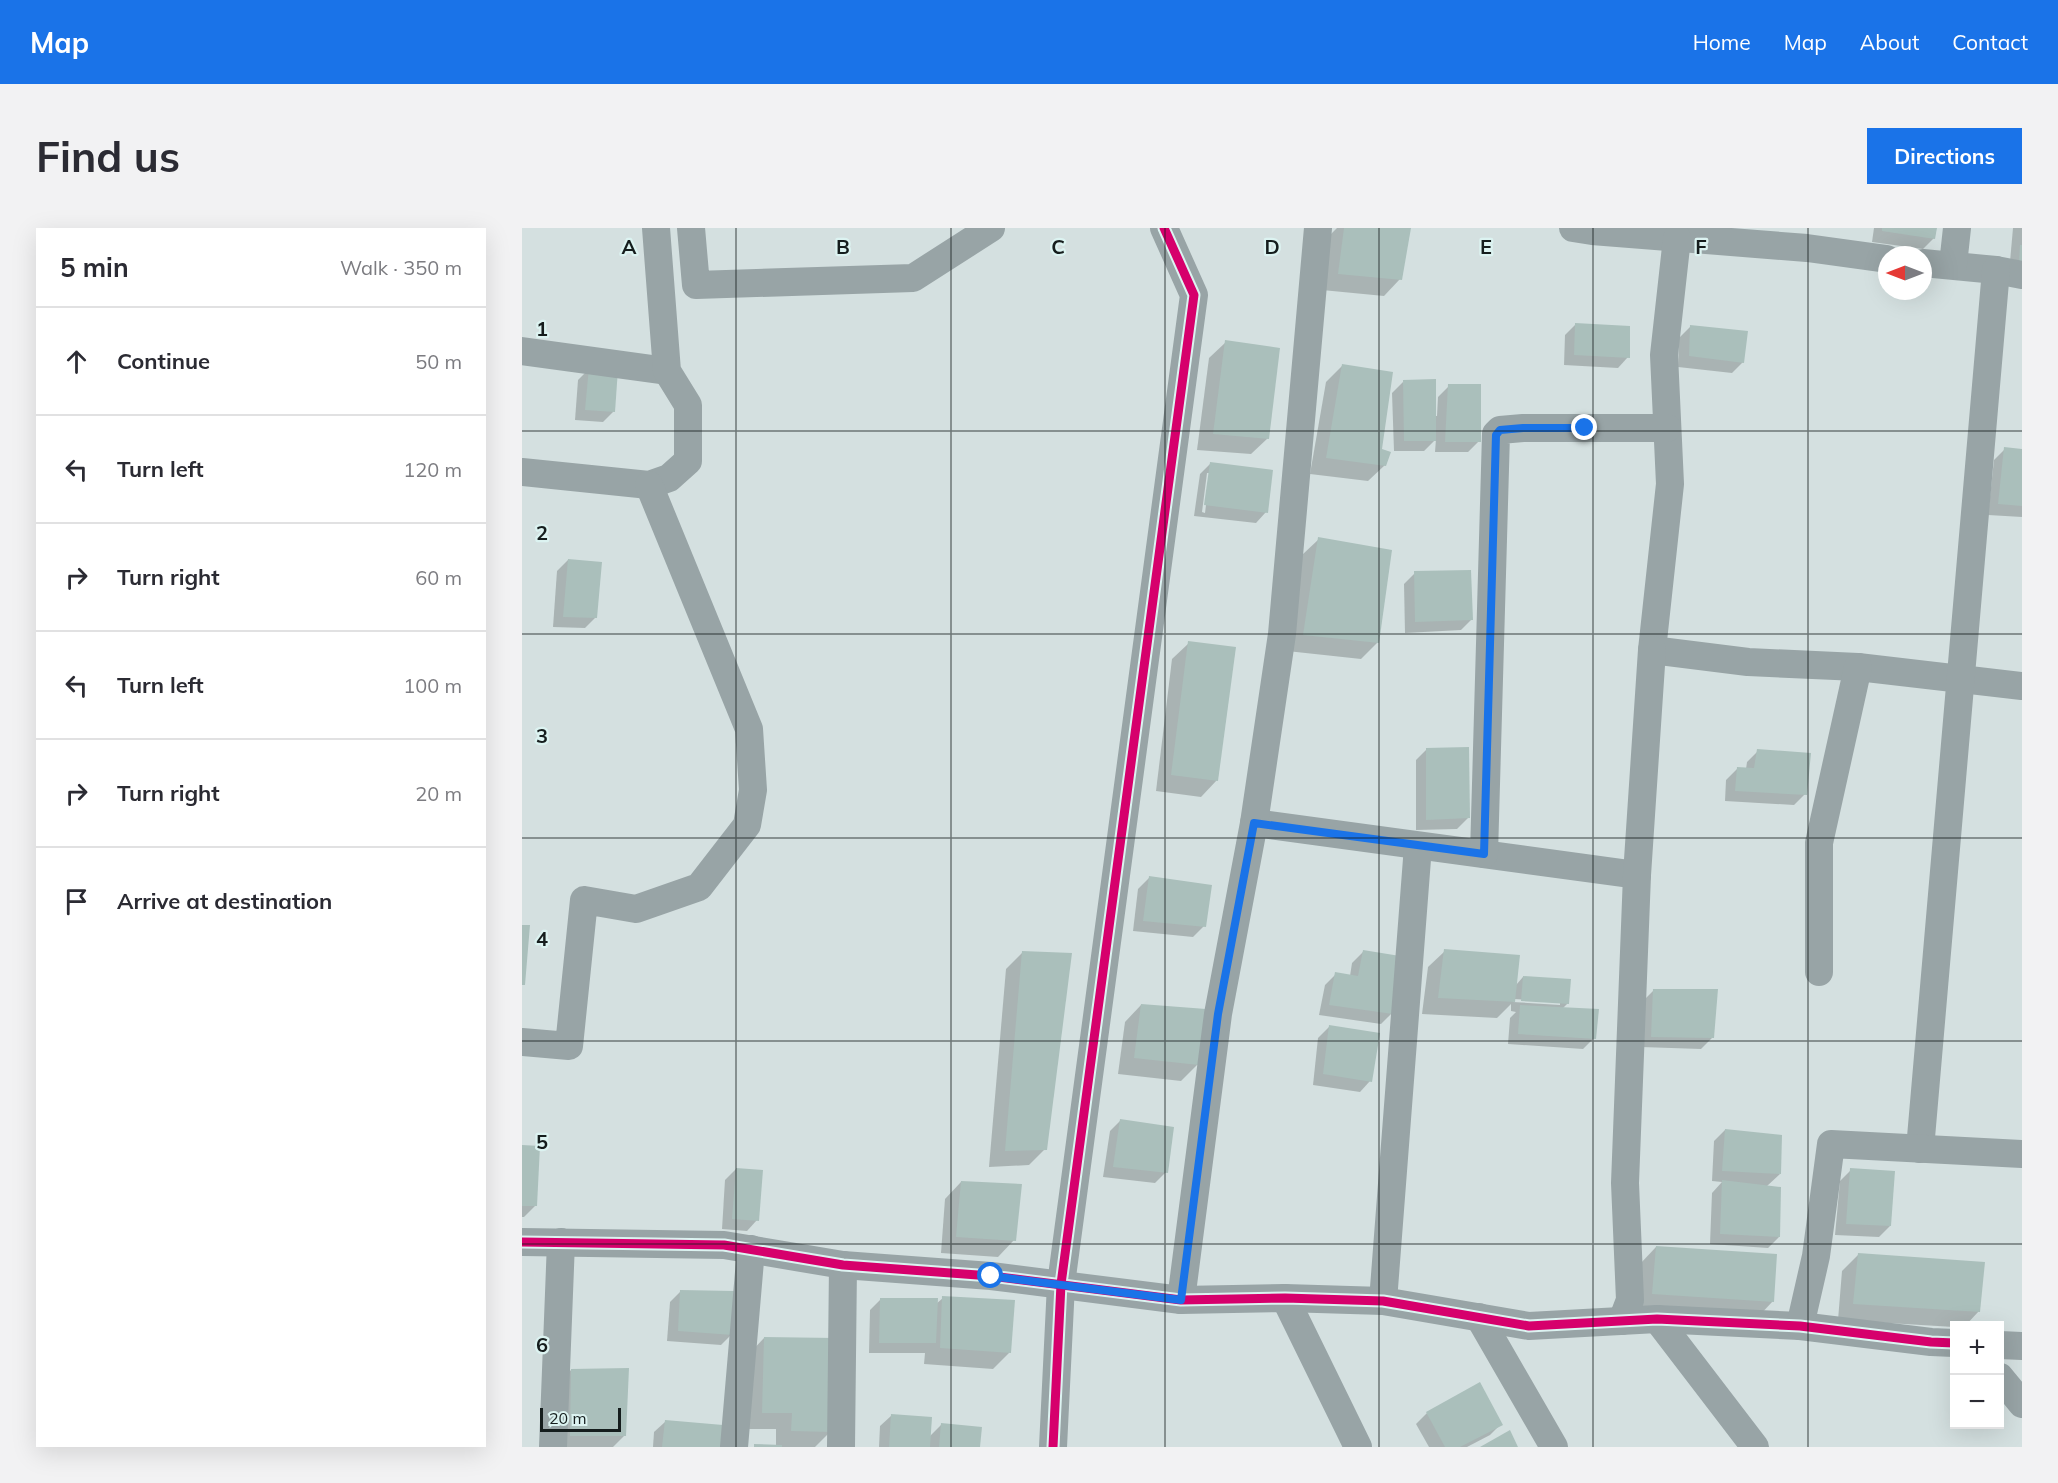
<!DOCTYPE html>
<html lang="en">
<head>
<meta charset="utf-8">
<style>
  body { margin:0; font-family:Mulish,sans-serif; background:#f2f2f3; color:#2b2b33 }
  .controls { position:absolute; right:18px; bottom:18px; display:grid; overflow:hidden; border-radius:0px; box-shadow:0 6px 24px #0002 }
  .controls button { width:54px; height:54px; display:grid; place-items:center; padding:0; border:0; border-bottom:2px solid #e1e1e2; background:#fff; color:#2b2b33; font:30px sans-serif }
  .compass { position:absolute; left:1356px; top:18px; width:54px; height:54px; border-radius:50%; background:#fff; box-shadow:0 6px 24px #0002; rotate:270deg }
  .scale { position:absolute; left:18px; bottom:15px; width:81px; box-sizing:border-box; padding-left:6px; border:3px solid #151d1d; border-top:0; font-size:16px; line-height:21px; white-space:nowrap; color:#151d1d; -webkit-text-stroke:4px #dcf3f1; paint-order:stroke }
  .stop { position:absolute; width:18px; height:18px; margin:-14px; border:4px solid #1a73e8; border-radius:50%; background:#fff }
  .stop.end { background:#1a73e8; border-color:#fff; box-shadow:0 2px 6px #0008 }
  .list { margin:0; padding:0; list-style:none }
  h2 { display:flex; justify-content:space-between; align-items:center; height:78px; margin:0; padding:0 24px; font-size:26px }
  h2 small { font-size:20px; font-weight:400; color:#7c7c81 }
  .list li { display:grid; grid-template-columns:39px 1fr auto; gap:18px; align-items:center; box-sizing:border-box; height:108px; padding:0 24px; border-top:2px solid #e1e1e2 }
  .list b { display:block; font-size:22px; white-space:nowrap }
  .list em { font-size:20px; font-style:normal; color:#7c7c81 }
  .icon { flex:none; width:33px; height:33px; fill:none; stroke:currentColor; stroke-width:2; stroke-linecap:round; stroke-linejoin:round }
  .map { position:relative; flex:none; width:1500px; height:1219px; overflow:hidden; border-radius:0px }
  header { display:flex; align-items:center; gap:36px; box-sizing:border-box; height:84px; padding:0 30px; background:#1a73e8; color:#fff }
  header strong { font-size:28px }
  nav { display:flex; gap:33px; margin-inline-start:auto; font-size:21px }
  .intro { display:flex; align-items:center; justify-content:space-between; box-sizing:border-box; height:144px; padding:0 36px }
  h1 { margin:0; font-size:42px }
  .button { padding:15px 27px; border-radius:0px; background:#1a73e8; color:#fff; font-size:21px; font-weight:700 }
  main { display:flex; gap:36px; padding:0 36px }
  aside { flex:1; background:#fff; border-radius:0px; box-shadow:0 6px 24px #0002 }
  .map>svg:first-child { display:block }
</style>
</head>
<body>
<header>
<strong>Map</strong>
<nav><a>Home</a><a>Map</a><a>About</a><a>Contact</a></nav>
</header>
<div class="intro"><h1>Find us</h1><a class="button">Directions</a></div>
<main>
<aside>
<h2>5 min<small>Walk · 350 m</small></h2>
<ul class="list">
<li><svg class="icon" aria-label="ahead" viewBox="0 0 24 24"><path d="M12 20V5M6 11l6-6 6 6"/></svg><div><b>Continue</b></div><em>50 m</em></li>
<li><svg class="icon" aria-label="left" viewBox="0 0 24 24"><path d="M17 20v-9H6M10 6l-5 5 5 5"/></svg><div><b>Turn left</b></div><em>120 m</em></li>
<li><svg class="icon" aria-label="right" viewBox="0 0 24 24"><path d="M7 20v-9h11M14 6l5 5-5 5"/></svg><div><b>Turn right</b></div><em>60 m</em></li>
<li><svg class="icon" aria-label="left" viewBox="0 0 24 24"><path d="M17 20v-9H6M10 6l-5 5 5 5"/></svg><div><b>Turn left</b></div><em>100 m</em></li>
<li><svg class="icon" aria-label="right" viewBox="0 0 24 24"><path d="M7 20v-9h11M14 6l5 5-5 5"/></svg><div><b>Turn right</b></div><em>20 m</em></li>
<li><svg class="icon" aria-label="arrive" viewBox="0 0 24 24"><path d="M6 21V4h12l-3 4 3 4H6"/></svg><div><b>Arrive at destination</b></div></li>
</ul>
</aside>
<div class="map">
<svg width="1500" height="1219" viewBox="0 0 1500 1219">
  <rect width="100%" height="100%" fill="#d4e0e0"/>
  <g fill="#0003" fill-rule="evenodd">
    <path d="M815,0h72l-9,51 -16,17 -62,-6 7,-54z"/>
    <path d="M1352,0h61l-1,10 -11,11 -51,-7z"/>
    <path d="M1491,0h9v46l-13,-1z"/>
    <path d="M1054,96l52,33 -10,11 -54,-3 1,-30z"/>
    <path d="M1168,99l53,35 -11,11 -54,-6 1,-29z"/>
    <path d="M704,114l42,96 -17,16 -54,-4 12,-92z"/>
    <path d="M820,138l38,84 5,15 -17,16 -58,-7 16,-92z"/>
    <path d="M67,141l25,42 -11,11 -28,-2 3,-40z"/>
    <path d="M881,154l31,34h3l1,-19 11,-11 30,55 -11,11h-33l1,-13 -12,12h-30l-2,-58z"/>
    <path d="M1483,221l17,2v66l-34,-2 6,-55z"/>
    <path d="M689,235l55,49 -10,11 -62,-7 6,-42zM685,245h3l-5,40 -3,-1z"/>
    <path d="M797,311l59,103 -17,17 -74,-8 15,-96z"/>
    <path d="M46,332l28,57 -11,11 -32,-1 4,-56z"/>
    <path d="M893,345l57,46 -11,11 -56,3 -1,-49z"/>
    <path d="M667,415l28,137 -16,17 -45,-6 16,-132z"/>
    <path d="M905,521l41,69 -11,11 -41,1v-70z"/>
    <path d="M1236,523l47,43 -11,11 -69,-4 1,-21 11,-11h9l1,-7z"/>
    <path d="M627,650l55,48 -11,11 -60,-6 5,-42z"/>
    <path d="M923,723l71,34 7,-8 45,26 -6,6 32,29 -11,11 -75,-5 2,-26 6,-6 -5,-1v-7l-14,14 -75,-4 6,-47zM992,771l46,3v3l-47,-3z"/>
    <path d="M501,724l22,197 -16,16 -40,2 17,-198z"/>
    <path d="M841,724l29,61 -11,11 -62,-9 6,-30 11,-11 14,2 2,-13z"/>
    <path d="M1132,762l58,48 -11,11 -60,-2 2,-46z"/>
    <path d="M619,777l57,59 -17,17 -63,-7 7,-52z"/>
    <path d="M807,799l41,54 -10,11 -47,-7 5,-47z"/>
    <path d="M599,892l45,52 -11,11 -52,-6 7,-46z"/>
    <path d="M1203,902l55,44 -13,12 12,51 -11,11 -58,-4 2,-51 10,-11 -10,-1 2,-40z"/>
    <path d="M0,919l13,59 -11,11h-2z"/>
    <path d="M214,941l21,51 -10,11 -25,-2 3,-49z"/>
    <path d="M1329,942l39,56 -11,11 -44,-2 5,-54z"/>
    <path d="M439,954l53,58 -16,17 -57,-4 4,-54z"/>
    <path d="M1134,1019l117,54 -16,17 -121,-8 4,-46z"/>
    <path d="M1336,1027l121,56 -14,15h-11v1l-116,-7 4,-49z"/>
    <path d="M159,1063l51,43 -11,11 -54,-4 3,-39z"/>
    <path d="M421,1070l67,54 -17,17 -69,-5 1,-11h-56l1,-43 11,-11 55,5z"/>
    <path d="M242,1110l67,93 -16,16h-61l22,-1v-17h-30l2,-74z"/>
    <path d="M49,1142l53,66 -11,11h-59l1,-60z"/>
    <path d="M905,1185l74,11 -11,11 -23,12h-38l-13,-23z"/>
    <path d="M369,1188l38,21 12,-12 38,22h-100l1,-21z"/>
    <path d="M143,1194l54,25h-66l1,-15z"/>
  </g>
  <g fill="#aabfbb">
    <path d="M822,0h67l-9,52 -64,-6z"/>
    <path d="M1360,0h55l-2,11 -53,-8z"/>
    <path d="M1498,17h2v18h-3z"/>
    <path d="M1053,95l55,3v32l-56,-3z"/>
    <path d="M1168,97l58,6 -4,32 -55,-7z"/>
    <path d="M703,112l55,8 -11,91 -56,-5z"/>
    <path d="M820,136l51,8 -11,77 9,3 -5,14 -60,-8z"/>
    <path d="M67,139l29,2 -3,43 -30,-2z"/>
    <path d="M914,151v62h-32l-1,-61z"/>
    <path d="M926,156h33v58h-36z"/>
    <path d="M1482,219l18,2v57l-24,-2z"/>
    <path d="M688,234l63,8 -5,43 -64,-8z"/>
    <path d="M796,309l74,13 -13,93 -76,-8z"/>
    <path d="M46,331l34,3 -5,56 -34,-1z"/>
    <path d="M949,342l2,50 -58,2 -1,-51z"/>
    <path d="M666,413l48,6 -18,134 -47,-6z"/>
    <path d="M947,519l1,71 -44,2v-72z"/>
    <path d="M1235,521l54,4 -4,42 -72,-4 2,-24 17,1z"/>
    <path d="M627,648l63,9 -6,42 -63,-6z"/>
    <path d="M0,697h8l-5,60h-3z"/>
    <path d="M922,721l76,6 -5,47 -77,-4z"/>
    <path d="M841,722l37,6 -7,58 -64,-9 6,-33 23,4z"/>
    <path d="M500,723l50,2 -25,197 -42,1z"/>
    <path d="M1001,748l48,3 -2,25 -48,-3z"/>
    <path d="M1131,761h65l-4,49 -63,-1z"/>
    <path d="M619,776l65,5 -7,56 -65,-7z"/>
    <path d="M998,777l79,4 -3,30 -78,-5z"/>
    <path d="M807,797l51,8 -8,49 -49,-8z"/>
    <path d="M598,891l54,8 -6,46 -55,-6z"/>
    <path d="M1203,901l57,6 -1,39 -59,-3z"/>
    <path d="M0,917l18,1 -3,60h-15z"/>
    <path d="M214,940l27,2 -4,51 -27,-2z"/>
    <path d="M1328,940l45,3 -4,55 -45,-2z"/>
    <path d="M1200,952l59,7 -1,50 -60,-3z"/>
    <path d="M439,953l61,3 -6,57 -60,-4z"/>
    <path d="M1134,1018l121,8 -3,48 -122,-8z"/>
    <path d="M1336,1025l127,9 -5,50 -127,-8z"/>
    <path d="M158,1062l54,1 -1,44 -55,-4z"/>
    <path d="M420,1068l73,4 -4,53 -71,-5z"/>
    <path d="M358,1070h58l-2,45h-57z"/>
    <path d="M242,1109l71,1 -3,94 -41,-1 1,-18h-30z"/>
    <path d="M107,1140l-3,68h-56l1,-67z"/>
    <path d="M958,1154l23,43 -43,22h-15l-19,-35z"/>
    <path d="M369,1186l41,3 -2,30h-41z"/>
    <path d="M143,1192l58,5 -2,22h-59z"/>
    <path d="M419,1195l41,4 -2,20h-41z"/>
    <path d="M988,1202l8,17h-38z"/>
    <path d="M232,1216l28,1v2h-28z"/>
  </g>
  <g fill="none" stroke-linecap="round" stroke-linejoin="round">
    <g stroke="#98a4a6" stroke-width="28">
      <path d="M169,0l5,57 217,-7 78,-50"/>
      <path d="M1051,0l19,3 215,17 80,11"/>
      <path d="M1155,10l-13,117 6,129 -18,166 96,12 110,5 164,19"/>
      <path d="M1401,35l73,7 26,5"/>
      <path d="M1431,37l4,-37"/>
      <path d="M0,123l145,20"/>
      <path d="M0,244l127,13 20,-7 19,-17v-56l-21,-34 -11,-143"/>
      <path d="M732,595l383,52"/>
      <path d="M962,626l12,-420 4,-4 23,-2h144"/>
      <path d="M1297,744v-129l39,-176"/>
      <path d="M0,814l47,4 15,-146 52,9 63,-22 48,-62 6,-35 -4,-61 -100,-244"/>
      <path d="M1398,921l76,-879"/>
      <path d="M0,1014l202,3 119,20 148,11 190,24 104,-2 98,3 146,25 128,-7 143,7 131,16 23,1"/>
      <path d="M763,1070l73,149"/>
      <path d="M659,1072l37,-286 36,-191 28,-189 36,-406"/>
      <path d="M861,1073l35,-455"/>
      <path d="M957,1089l75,130"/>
      <path d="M1135,1091l98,128"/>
      <path d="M1100,1093l8,-21 -5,-117 12,-308 15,-225"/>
      <path d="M1278,1098l16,-70 15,-112 191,10"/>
      <path d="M1478,1117l22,1"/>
      <path d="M1478,1149l22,27"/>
      <path d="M31,1219l8,-205"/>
      <path d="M212,1219l17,-198"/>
      <path d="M319,1219l2,-182"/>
      <path d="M531,1219l8,-163 133,-989 -30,-67"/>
    </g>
    <defs>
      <g id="cycleway">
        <path d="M0,1014l202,3 119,20 148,11 190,24 104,-2 98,3 146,25 128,-7 143,7 131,16 23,1"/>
        <path d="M531,1219l8,-163 133,-989 -30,-67"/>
      </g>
    </defs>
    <use href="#cycleway" stroke="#dcf3f1" stroke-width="13"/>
    <use href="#cycleway" stroke="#d6006c" stroke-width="9"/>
  </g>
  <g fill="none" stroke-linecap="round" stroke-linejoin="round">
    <path stroke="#1a73e8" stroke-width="8" d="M469,1048l190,24 37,-286 36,-191 230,31 12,-419 4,-5 23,-2h62"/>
  </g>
  <path fill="none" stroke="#151d1d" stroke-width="1.5" stroke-opacity="0.55" d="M214,0v1219M429,0v1219M643,0v1219M857,0v1219M1071,0v1219M1286,0v1219M0,203h1500M0,406h1500M0,610h1500M0,813h1500M0,1016h1500"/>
  <g font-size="20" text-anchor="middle" font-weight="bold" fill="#151d1d" stroke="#dcf3f1" stroke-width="4.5" stroke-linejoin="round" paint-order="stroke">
    <text x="107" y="26">A</text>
    <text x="321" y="26">B</text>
    <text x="536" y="26">C</text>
    <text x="750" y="26">D</text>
    <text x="964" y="26">E</text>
    <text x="1179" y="26">F</text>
    <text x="20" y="108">1</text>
    <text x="20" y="312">2</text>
    <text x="20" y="515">3</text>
    <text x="20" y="718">4</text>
    <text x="20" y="921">5</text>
    <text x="20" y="1124">6</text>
  </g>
</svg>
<div class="controls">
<button>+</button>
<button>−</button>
</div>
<svg class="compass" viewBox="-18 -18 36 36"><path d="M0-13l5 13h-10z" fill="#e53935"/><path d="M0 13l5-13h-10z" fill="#7c7c81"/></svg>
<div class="scale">20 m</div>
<div class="stop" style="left:469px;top:1048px"></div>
<div class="stop end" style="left:1063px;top:200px"></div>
</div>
</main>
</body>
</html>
